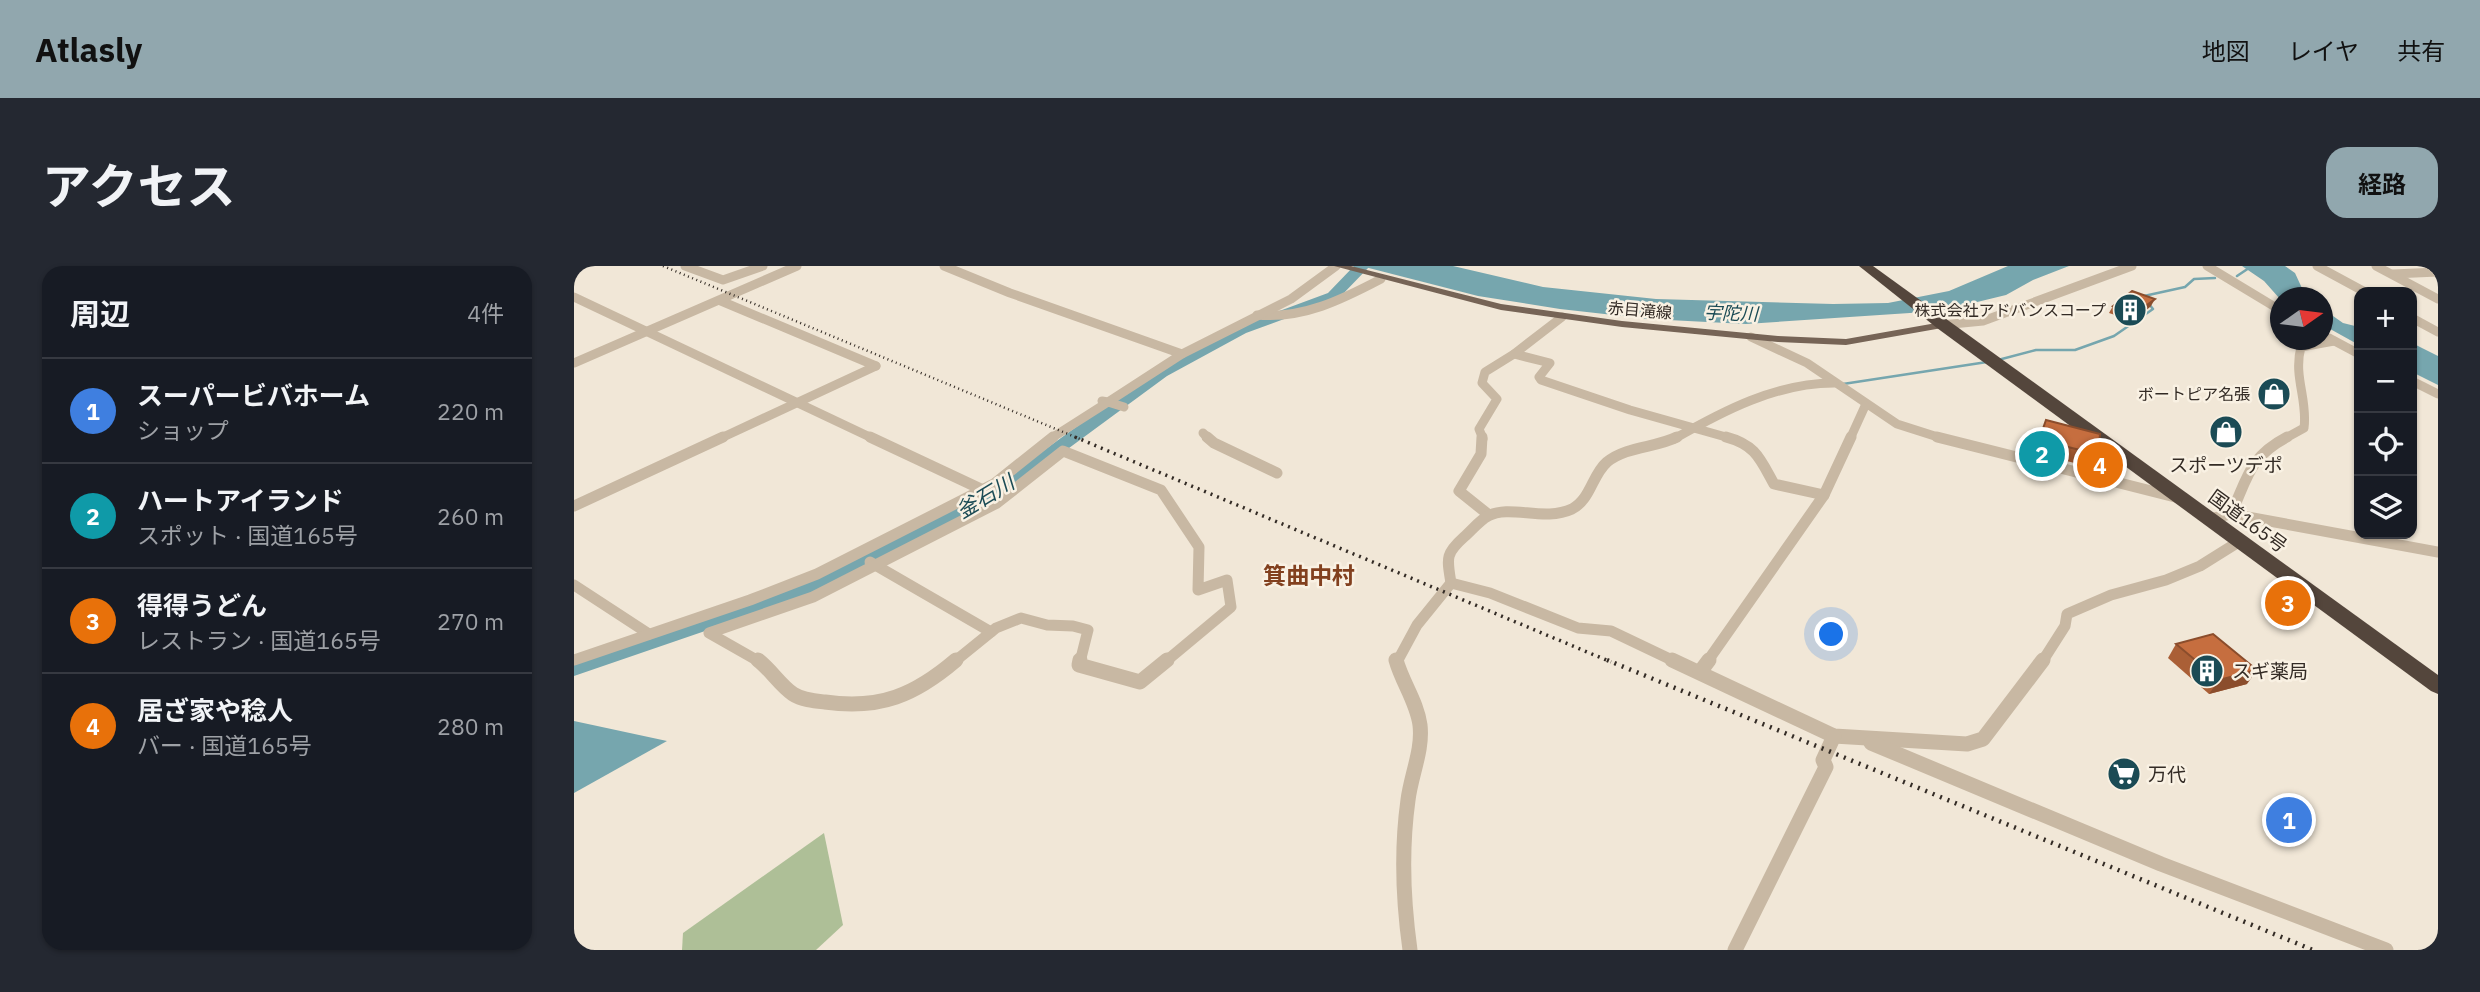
<!DOCTYPE html>
<html lang="ja">
<head>
<meta charset="utf-8">
<style>
  body { margin:0; font-family:"IBM Plex Sans","Noto Sans JP",sans-serif; background:#242831; color:#f1f3f6 }
  .controls { position:absolute; right:21px; top:21px; display:grid; overflow:hidden; border-radius:14px; box-shadow:0 2px 5px #0004 }
  .controls button { width:63px; height:63px; display:grid; place-items:center; padding:0; border:0; border-bottom:2px solid #363941; background:#171b24; color:#f1f3f6; font:35px sans-serif }
  .compass { position:absolute; left:1696px; top:21px; width:63px; height:63px; border-radius:50%; background:#171b24; box-shadow:0 2px 5px #0004; rotate:76deg }
  .you { position:absolute; left:1258px; top:369px; width:24px; height:24px; margin:-18px; border:5px solid #fff; border-radius:50%; background:#1a73e8; box-shadow:0 0 0 10px #1a73e833 }
  .badge { display:grid; place-items:center; width:46px; height:46px; border-radius:50%; background:#91a7ae; color:#fff; font-size:23px; font-weight:700 }
  .pin { position:absolute; translate:-50% -50%; border:4px solid #fff; box-shadow:0 2px 7px #0006 }
  .list { margin:0; padding:0; list-style:none }
  h2 { display:flex; justify-content:space-between; align-items:center; height:91px; margin:0; padding:0 28px; font-size:30px }
  h2 small { font-size:23px; font-weight:400; color:#9ea1a6 }
  .list li { display:grid; grid-template-columns:46px 1fr auto; gap:21px; align-items:center; box-sizing:border-box; height:105px; padding:0 28px; border-top:2px solid #363941 }
  .list b { display:block; font-size:26px; white-space:nowrap }
  .list p { margin:0; font-size:23px; white-space:nowrap; color:#9ea1a6 }
  .list em { font-size:23px; font-style:normal; color:#9ea1a6 }
  .icon { flex:none; width:38px; height:38px; fill:none; stroke:currentColor; stroke-width:2; stroke-linecap:round; stroke-linejoin:round }
  .map { position:relative; flex:none; width:1864px; height:684px; overflow:hidden; border-radius:21px }
  header { display:flex; align-items:center; gap:42px; box-sizing:border-box; height:98px; padding:0 35px; background:#91a7ae; color:#111 }
  header strong { font-size:33px }
  nav { display:flex; gap:38px; margin-inline-start:auto; font-size:24px }
  .intro { display:flex; align-items:center; justify-content:space-between; box-sizing:border-box; height:168px; padding:0 42px }
  h1 { margin:0; font-size:49px }
  .button { padding:18px 32px; border-radius:21px; background:#91a7ae; color:#111; font-size:24px; font-weight:700 }
  main { display:flex; gap:42px; padding:0 42px }
  aside { flex:1; background:#171b24; border-radius:21px; box-shadow:0 2px 5px #0004 }
  .map>svg:first-child { display:block }
</style>
</head>
<body>
<header>
<strong>Atlasly</strong>
<nav><a>地図</a><a>レイヤ</a><a>共有</a></nav>
</header>
<div class="intro"><h1>アクセス</h1><a class="button">経路</a></div>
<main>
<aside>
<h2>周辺<small>4件</small></h2>
<ul class="list">
<li><span class="badge" style="background:#3f7fe0">1</span><div><b>スーパービバホーム</b><p>ショップ</p></div><em>220 m</em></li>
<li><span class="badge" style="background:#0f9aa8">2</span><div><b>ハートアイランド</b><p>スポット · 国道165号</p></div><em>260 m</em></li>
<li><span class="badge" style="background:#e8710a">3</span><div><b>得得うどん</b><p>レストラン · 国道165号</p></div><em>270 m</em></li>
<li><span class="badge" style="background:#e8710a">4</span><div><b>居ざ家や稔人</b><p>バー · 国道165号</p></div><em>280 m</em></li>
</ul>
</aside>
<div class="map">
<svg width="1864" height="684" viewBox="0 0 1864 684">
  <rect width="100%" height="100%" fill="#f1e7d7"/>
  <path fill="#aebf97" d="M250,567l19,92 -27,25h-134l1,-17z"/>
  <g fill="#76a6ae">
    <path d="M787,0h92l90,21 113,12 177,5 55,-1 61,-12 59,-25h61l-36,14 -27,15 -66,16 -194,13 -97,-5 -89,-10 -82,-13z"/>
    <path d="M1668,0h43l10,7 11,24 -26,2 -16,-18z"/>
    <path d="M1749,43l20,14 16,4v18l-36,-20z"/>
    <path d="M1838,77l26,13v29l-26,-13z"/>
    <path d="M0,455l93,20 -93,52z"/>
  </g>
  <g fill="none" stroke-linecap="round" stroke-linejoin="round">
    <g stroke="#76a6ae" stroke-width="2.5">
      <path d="M1663,10l15,-10"/>
      <path d="M1570,30l41,-9 9,-8 21,-1"/>
      <path d="M1424,94l38,-10h39l39,-14 39,-27 -4,-5"/>
      <path d="M1269,118l144,-22"/>
    </g>
    <path fill="#76a6ae" fill-rule="evenodd" d="M780,0h16l-32,33 -92,34 -79,43 -162,119 -62,34 -145,70 -224,77v-16l210,-71 145,-68 64,-34 162,-117 81,-43 92,-34z"/>
    <g stroke="#c8b8a3" stroke-width="9">
      <path d="M111,0l38,14 40,-14"/>
      <path d="M370,0l66,27 172,61"/>
      <path d="M1633,0l73,44"/>
      <path d="M1743,0l48,26"/>
      <path d="M1802,0l62,33"/>
      <path d="M1819,8l45,-2"/>
      <path d="M0,31l300,142"/>
      <path d="M147,35l155,65"/>
      <path d="M683,49c46,4 84,-15 124,-36"/>
      <path d="M1838,52l26,14"/>
      <path d="M1368,59l41,-4 149,-55"/>
      <path d="M1177,71l56,26 90,61 47,15"/>
      <path d="M1755,72l30,16"/>
      <path d="M940,88l36,9 -11,14 2,3 89,30 103,29"/>
      <path d="M0,97l223,-97"/>
      <path d="M1838,115l26,13"/>
      <path d="M528,135l6,1 74,-48 109,-55 45,-33"/>
      <path d="M629,167l6,6"/>
      <path d="M145,173l157,-73"/>
      <path d="M476,173l58,-37 16,5"/>
      <path d="M909,173l-4,-10 18,-30 -15,-16 3,-11 29,-18 48,-37"/>
      <path d="M1100,173c49,-28 102,-56 160,-56"/>
      <path d="M1276,173l15,-33"/>
      <path d="M1710,173l20,-11c4,-28 -11,-52 -3,-81l33,-6"/>
    </g>
    <g stroke="#c8b8a3" stroke-width="11">
      <path d="M296,171l113,53"/>
      <path d="M633,171l7,6 63,30"/>
      <path d="M908,171l-1,17 -22,37 30,24"/>
      <path d="M1152,171c30,8 34,22 48,47l50,11"/>
      <path d="M1363,171l242,61"/>
      <path d="M0,240l149,-69"/>
      <path d="M1657,248c17,-37 18,-57 56,-77"/>
      <path d="M1635,253l22,-5 207,38"/>
      <path d="M296,296l121,70"/>
      <path d="M877,317l39,10 88,35 33,3 65,31"/>
      <path d="M877,317c-4,-25 -6,-29 13,-46 8,-7 16,-17 24,-21 22,-12 56,6 84,-7 19,-10 20,-34 35,-47 20,-16 48,-14 70,-25"/>
      <path d="M0,319l75,49"/>
      <path d="M0,394l176,-60 67,-26 177,-90 59,-47"/>
      <path d="M186,396l-51,-29 104,-36 184,-94 66,-52 98,39 38,57 -1,43 29,-10 4,27 -66,55"/>
      <path d="M380,396l42,-34 25,-10 26,7 26,1 15,4 -8,32"/>
      <path d="M823,396l20,-37 34,-42"/>
      <path d="M1133,396l117,-167 27,-58"/>
      <path d="M1468,396l23,-36 2,-12 44,-19 55,-15 34,-14 40,-25"/>
    </g>
    <g stroke="#c8b8a3" stroke-width="15">
      <path d="M184,394c13,10 22,25 35,34 9,6 22,7 32,8 55,8 90,-7 131,-42"/>
      <path d="M506,394l-1,5 61,17 27,-22"/>
      <path d="M822,394c6,22 21,42 24,65 3,25 -9,50 -12,75 -7,50 -5,100 2,150"/>
      <path d="M1098,394l162,76 133,8 16,-5 60,-79"/>
      <path d="M1126,406l9,-12"/>
      <path d="M1297,477l290,121 225,86"/>
      <path d="M1161,684l91,-183 -3,-7 11,-24"/>
    </g>
    <path fill="#766456" fill-rule="evenodd" d="M760,0h17l150,38 121,17 156,15 68,3 96,-17 5,3 -5,3 -96,17 -68,-3 -156,-15 -121,-17z"/>
    <path fill="#54463c" fill-rule="evenodd" d="M1285,0h14l565,409v19l-7,-3 -494,-363z"/>
    <path stroke="#332b25" stroke-width="2.5" stroke-dasharray="1 3.5" stroke-linecap="butt" d="M89,0l417,173"/>
    <path stroke="#332b25" stroke-width="3.5" stroke-dasharray="2 5" stroke-linecap="butt" d="M501,171l536,225"/>
    <path stroke="#332b25" stroke-width="4.5" stroke-dasharray="2 6" stroke-linecap="butt" d="M1033,394l706,290"/>
  </g>
  <g fill="#aa5f36">
    <path d="M1539,40h38l-18,15 -24,-8z"/>
    <path d="M1472,154l53,26 14,12 -6,13 -73,-18z"/>
    <path d="M1602,378l71,40 -38,10 -41,-36z"/>
  </g>
  <g fill="#8b4d2c">
    <path d="M1581,33l-4,7 -18,15 3,-8z"/>
    <path d="M1683,404l-10,14 -38,10 10,-14z"/>
  </g>
  <g fill="#c66e3f" stroke="#8b4d2c" stroke-width="2">
    <path d="M1558,25l23,8 -19,14 -23,-7z"/>
    <path d="M1472,154l54,14 -1,12 13,4 1,8 -74,-18z"/>
    <path d="M1639,368l44,36 -38,10 -43,-36z"/>
  </g>
  <defs>
    <symbol id="building-disc" viewBox="-11 -11 22 22"><circle r="9.5" fill="#1b4b55" stroke="#f9f1e3"/><path d="M-4-6H4V6H1V3H-1V6H-4ZM-2.5-4.3h1.7v1.8h-1.7ZM.8-4.3h1.7v1.8H.8ZM-2.5-1h1.7V.8h-1.7ZM.8-1h1.7V.8H.8Z" fill="#fff"/></symbol>
    <symbol id="shop-disc" viewBox="-11 -11 22 22"><circle r="9.5" fill="#1b4b55" stroke="#f9f1e3"/><path d="M-5-2.5h2.3a2.7 3.5 0 0 1 5.4 0H5L5.5 6h-11ZM-1.5-2.5h3a1.5 2.3 0 0 0-3 0Z" fill="#fff"/></symbol>
    <symbol id="supermarket-disc" viewBox="-11 -11 22 22"><circle r="9.5" fill="#1b4b55" stroke="#f9f1e3"/><path d="M-6-5.5h2.5l.6 2H6L4.5 2H-2.5L-4.4-4H-6ZM-1.5 3.2a1.3 1.3 0 1 0 .1 0ZM3 3.2a1.3 1.3 0 1 0 .1 0Z" fill="#fff"/></symbol>
  </defs>
  <g fill-rule="evenodd">
    <use href="#building-disc" x="1537" y="25" width="38" height="38"/>
    <use href="#shop-disc" x="1681" y="109" width="38" height="38"/>
    <use href="#shop-disc" x="1633" y="147" width="38" height="38"/>
    <use href="#building-disc" x="1614" y="386" width="38" height="38"/>
    <use href="#supermarket-disc" x="1531" y="489" width="38" height="38"/>
  </g>
  <g text-anchor="middle" dominant-baseline="central" stroke-width="5" stroke-linejoin="round" paint-order="stroke">
    <g font-size="16" fill="#332b25" stroke="#f9f1e3">
      <text transform="translate(1066 44) rotate(5)">赤目滝線</text>
    </g>
    <g font-size="16" fill="#332b25" stroke="#f9f1e3" text-anchor="end">
      <text x="1532" y="44">株式会社アドバンスコープ</text>
      <text x="1676" y="128">ボートピア名張</text>
    </g>
    <g font-size="18" font-style="italic" fill="#1b4b55" stroke="#f9f1e3">
      <text transform="translate(1157 47) rotate(2)">宇陀川</text>
    </g>
    <g font-size="19" fill="#332b25" stroke="#f9f1e3" text-anchor="start">
      <text x="1652" y="199" text-anchor="middle">スポーツデポ</text>
      <text x="1658" y="405">スギ薬局</text>
      <text x="1574" y="508">万代</text>
    </g>
    <g font-size="19" fill="#332b25" stroke="#f9f1e3">
      <text transform="translate(1674 255) rotate(36)">国道165号</text>
    </g>
    <g font-size="21" font-style="italic" fill="#1b4b55" stroke="#f9f1e3">
      <text transform="translate(411 230) rotate(-31)">釜石川</text>
    </g>
    <g font-size="23" font-weight="bold" fill="#82401e" stroke="#f9f1e3">
      <text x="735" y="309">箕曲中村</text>
    </g>
  </g>
</svg>
<div class="controls">
<button>+</button>
<button>−</button>
<button><svg class="icon" aria-label="locate" viewBox="0 0 24 24"><circle cx="12" cy="12" r="6"/><path d="M12 2v4M12 18v4M2 12h4M18 12h4"/></svg></button>
<button><svg class="icon" aria-label="layers" viewBox="0 0 24 24"><path d="M12 4l9 5-9 5-9-5zM3 14l9 5 9-5"/></svg></button>
</div>
<svg class="compass" viewBox="-18 -18 36 36"><path d="M0-13l5 13h-10z" fill="#e53935"/><path d="M0 13l5-13h-10z" fill="#9ea1a6"/></svg>
<div class="you"></div>
<div class="pin badge" style="left:1715px;top:554px;background:#3f7fe0">1</div>
<div class="pin badge" style="left:1468px;top:188px;background:#0f9aa8">2</div>
<div class="pin badge" style="left:1714px;top:337px;background:#e8710a">3</div>
<div class="pin badge" style="left:1526px;top:199px;background:#e8710a">4</div>
</div>
</main>
</body>
</html>
